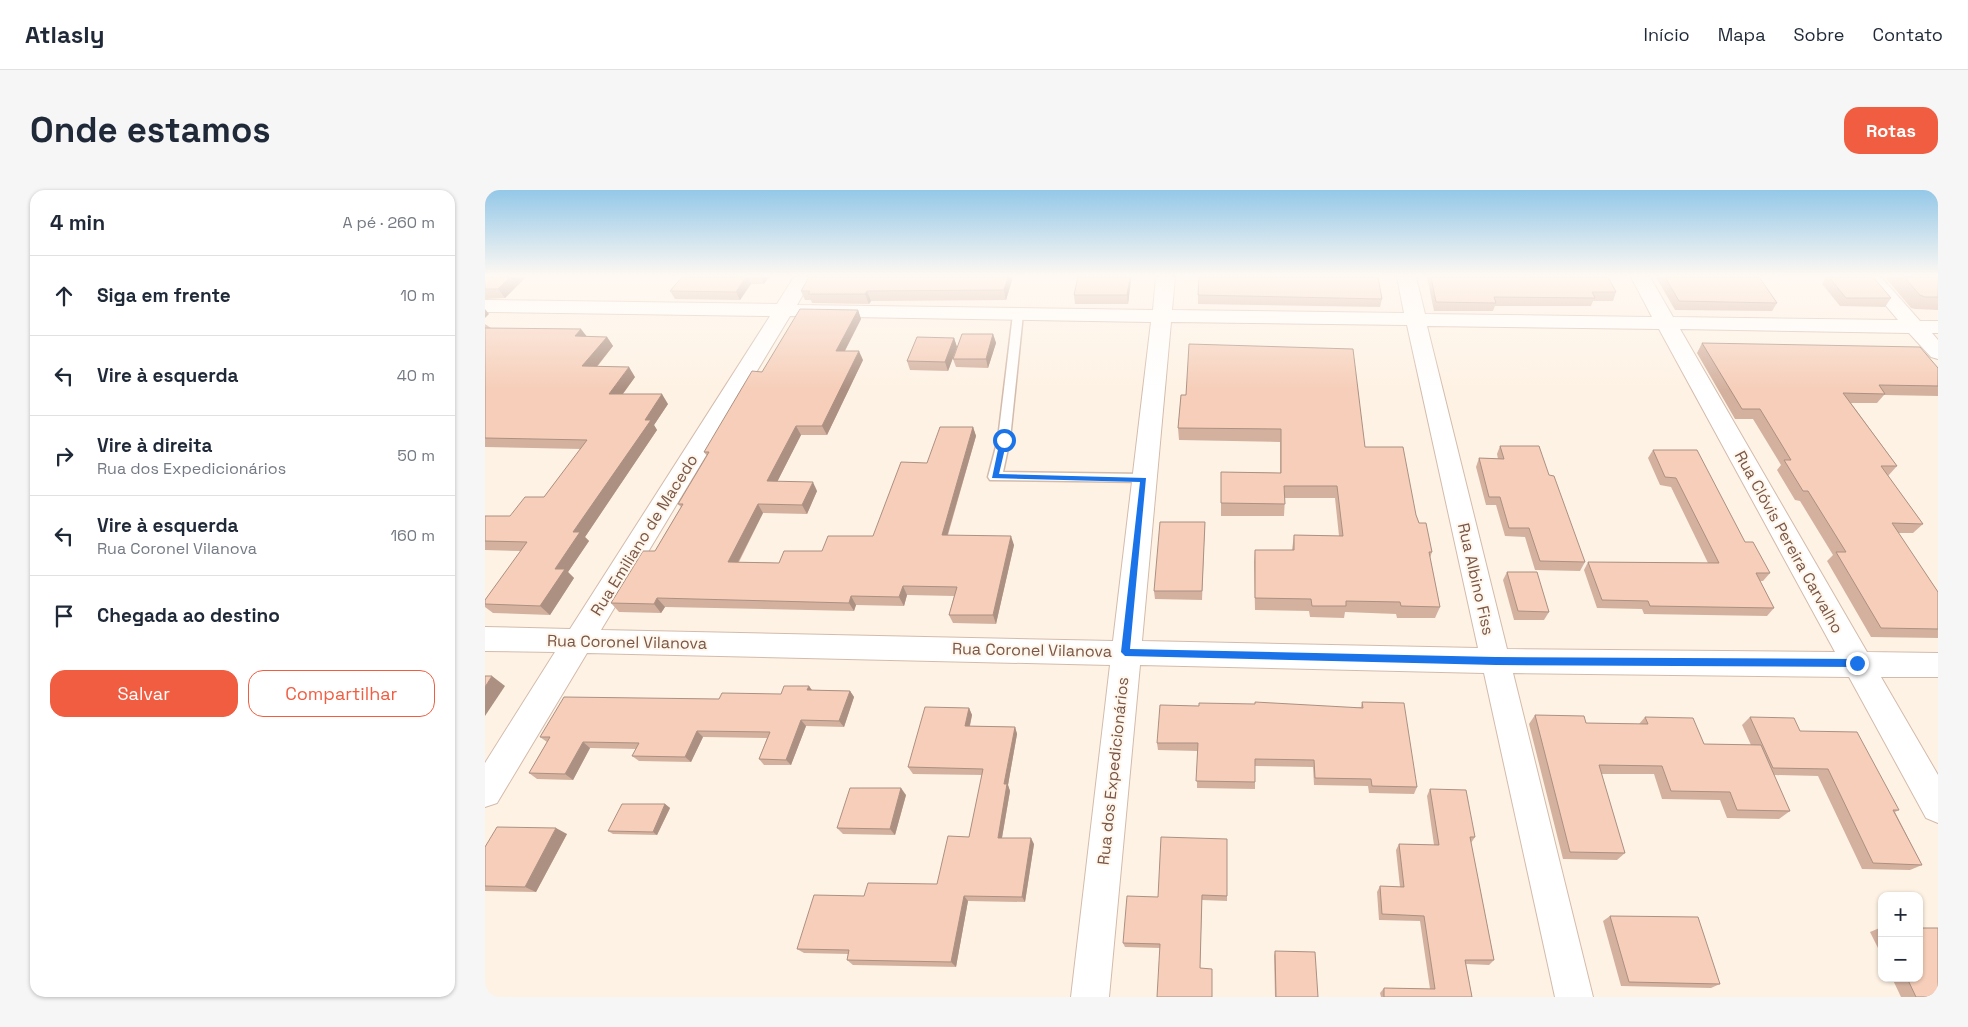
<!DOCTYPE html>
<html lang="pt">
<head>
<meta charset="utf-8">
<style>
  body { margin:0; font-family:"Space Grotesk",sans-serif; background:#f6f6f7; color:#1f2937 }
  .controls { position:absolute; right:15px; bottom:15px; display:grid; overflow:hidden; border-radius:10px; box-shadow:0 1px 4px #0004 }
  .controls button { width:45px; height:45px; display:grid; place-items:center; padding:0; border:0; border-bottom:1px solid #e0e1e3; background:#fff; color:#1f2937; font:25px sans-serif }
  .stop { position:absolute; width:15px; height:15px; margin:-11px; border:4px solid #1a73e8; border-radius:50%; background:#fff }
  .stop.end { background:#1a73e8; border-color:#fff; box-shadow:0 1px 5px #0008 }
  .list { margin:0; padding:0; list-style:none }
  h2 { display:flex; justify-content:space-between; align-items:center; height:65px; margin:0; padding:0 20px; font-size:21px }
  h2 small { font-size:16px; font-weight:400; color:#747a83 }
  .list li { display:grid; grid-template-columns:32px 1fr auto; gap:15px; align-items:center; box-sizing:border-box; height:80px; padding:0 20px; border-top:1px solid #e0e1e3 }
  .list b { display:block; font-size:19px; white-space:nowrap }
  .list p { margin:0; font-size:16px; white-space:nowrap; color:#747a83 }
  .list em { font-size:16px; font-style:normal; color:#747a83 }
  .actions { display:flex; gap:10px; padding:15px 20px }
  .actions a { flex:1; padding:11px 0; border:1px solid #f15d40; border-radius:15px; text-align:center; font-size:18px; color:#f15d40 }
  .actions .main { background:#f15d40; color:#fff }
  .icon { flex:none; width:28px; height:28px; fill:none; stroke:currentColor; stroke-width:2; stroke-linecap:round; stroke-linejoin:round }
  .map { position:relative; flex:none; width:1453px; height:807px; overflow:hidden; border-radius:15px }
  header { display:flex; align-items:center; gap:30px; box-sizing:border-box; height:70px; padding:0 25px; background:#fff; border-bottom:1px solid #e0e1e3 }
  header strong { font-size:24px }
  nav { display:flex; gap:28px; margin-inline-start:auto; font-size:18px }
  .intro { display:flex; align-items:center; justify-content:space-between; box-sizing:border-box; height:120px; padding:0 30px }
  h1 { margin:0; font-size:35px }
  .button { padding:12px 22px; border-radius:15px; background:#f15d40; color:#fff; font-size:18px; font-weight:700 }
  main { display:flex; gap:30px; padding:0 30px }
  aside { flex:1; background:#fff; border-radius:15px; box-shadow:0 1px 4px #0004 }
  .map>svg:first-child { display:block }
</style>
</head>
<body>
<header>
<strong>Atlasly</strong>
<nav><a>Início</a><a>Mapa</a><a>Sobre</a><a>Contato</a></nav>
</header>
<div class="intro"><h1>Onde estamos</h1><a class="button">Rotas</a></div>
<main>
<aside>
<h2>4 min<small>A pé · 260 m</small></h2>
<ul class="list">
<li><svg class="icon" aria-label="ahead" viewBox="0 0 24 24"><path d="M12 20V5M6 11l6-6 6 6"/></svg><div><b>Siga em frente</b></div><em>10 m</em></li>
<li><svg class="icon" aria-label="left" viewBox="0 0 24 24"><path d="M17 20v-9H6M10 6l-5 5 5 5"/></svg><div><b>Vire à esquerda</b></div><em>40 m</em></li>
<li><svg class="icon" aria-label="right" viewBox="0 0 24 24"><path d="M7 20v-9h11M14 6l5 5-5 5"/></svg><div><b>Vire à direita</b><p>Rua dos Expedicionários</p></div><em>50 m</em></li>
<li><svg class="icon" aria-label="left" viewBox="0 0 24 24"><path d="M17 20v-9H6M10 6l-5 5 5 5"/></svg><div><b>Vire à esquerda</b><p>Rua Coronel Vilanova</p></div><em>160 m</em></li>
<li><svg class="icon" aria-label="arrive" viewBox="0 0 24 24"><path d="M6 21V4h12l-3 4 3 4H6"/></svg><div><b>Chegada ao destino</b></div></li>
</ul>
<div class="actions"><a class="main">Salvar</a><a>Compartilhar</a></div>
</aside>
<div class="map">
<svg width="1453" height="807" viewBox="0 0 1453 807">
  <rect width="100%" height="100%" fill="#fef2e4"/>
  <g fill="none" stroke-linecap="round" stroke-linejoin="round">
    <defs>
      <path id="lane" d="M533,121l5,3 -13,125 -7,33 141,2 5,2 2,3 -2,3 -159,-2 -2,-3 10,-38 15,-125z"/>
      <path id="street" d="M309,87h19l-16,28 356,5 3,-33h19l-3,33 232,3 -7,-36h19l9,37 227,3 -21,-40h19l23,40 225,3 -36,-43h19l39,44h18v12h-6l6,7v19l-7,-2 -22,-24 -229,-4 187,323 71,1v24h-57l57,98v48l-12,-5 -77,-141 -336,-4 80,324h-38l-71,-324 -344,-8 -31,332h-38l39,-332 -523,-12 -90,150 -12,4v-44l70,-111 -70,-1v-24l85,2 200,-313 -285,-4v-12l292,4zM305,126l361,6 -38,319 -512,-11zM686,132l236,3 71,323 -336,-7zM942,136l232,3 176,323 -328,-3z"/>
    </defs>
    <use href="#lane" stroke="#d3bbab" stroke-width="3"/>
    <use href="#street" stroke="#d3bbab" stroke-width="2"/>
    <use href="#lane" fill="#fff" fill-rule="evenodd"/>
    <use href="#street" fill="#fff" fill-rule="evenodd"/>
  </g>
  <g fill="#d4b19f">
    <path d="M0,87h41l-21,21 -20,1z"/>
    <path d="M197,87h87l-5,7h-13l-11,16 -65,-1 -5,-8z"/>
    <path d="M528,87l-7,23 -135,1 -2,3 -57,-1 -1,-3h-6l-4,-9z"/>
    <path d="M942,87h181l8,15 -3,9h-20l-2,5h-96l-2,5h-59z"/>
    <path d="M1171,87h103l18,26 -5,8 -97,-1z"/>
    <path d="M1341,87h47l18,21 -6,9 -45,-1 -18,-22z"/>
    <path d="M1400,87h53v33l-23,-1 -4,-1z"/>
    <path d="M646,90l-3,24h-53l-1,-9z"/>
    <path d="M713,105l184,4 -2,8 -182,-3z"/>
    <path d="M373,120l3,9 -16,32 18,9 -36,75h-26l-24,47 40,9 -10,23 -44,-1 -24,49 40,1 43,-12 51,-15 54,-73 46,-36 3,9 -28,99 66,10 -18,79 -43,-1 -4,-8 5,-19 -47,-1 -3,11 -48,-1 -2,6 -189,-4 -4,6 -42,-1 -8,-9 44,-52 26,-44 -3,-3 29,-48 -3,-4 58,-80z"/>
    <path d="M0,134l6,4 96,9h20l6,9 -16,21 38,10 -12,17 45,10 -14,21 3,5 -72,107 4,4 -21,31 6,6 -24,37 -57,-2 -8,-6v-7l36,-49 -36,-1v-34h25l34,-19 37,-48 -96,-2z"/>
    <path d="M508,144l3,9 -8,25 -32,-1 -3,-8z"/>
    <path d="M469,148l3,9 -9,24 -38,-1 -3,-9z"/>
    <path d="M1217,153l236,43v10l-54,-1 -7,8h-26l46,63 -9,10 35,48 -10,9h-15l40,59v46l-67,-1 -44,-76 6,-6 -33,-54 -5,-1 -18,-30 4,-5 -28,-46h-18l-38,-66z"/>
    <path d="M696,205l184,52 51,68 3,8 13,29 -2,6 10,49 -5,11h-38l-1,-4 -51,-2 -1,6 -34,-1 -1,-6 -54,-1 -1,-48 1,-12h37l2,-15 45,1 -4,-38h-50l-1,18h-63v-44l59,1v-31l-101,-2 -1,-12z"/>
    <path d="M1015,256l49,29 36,87 -5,9 -45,-1 -10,-33 -20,-1 -9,-31h-10l-10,-38 3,-9 19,1 -1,-5z"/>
    <path d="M1168,260l92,92 25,31 -7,8h-3l14,27 -7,8 -123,-2 -2,-5 -45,-1 -13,-38 4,-8 120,1 -37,-76 -11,-2 -12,-27z"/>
    <path d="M720,332l-3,78 -47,-1 -1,-8z"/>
    <path d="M1022,382l42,40 -5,8h-30l-11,-40z"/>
    <path d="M324,496l3,4 38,1 4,6 -10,30 -38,-1 -15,39h-27l-5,-6 8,-21 -64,-1 -12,25 -52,-1 -7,-5 4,-7 -46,-1 -17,32 -36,-1 -8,-6 18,-31 -7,-5 179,-38 62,-5z"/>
    <path d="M877,512l55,85 -3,7 -45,-1 -1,-7 -54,-1 -1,-18 -58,-1v23l-58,-1v-37l-39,-1 -1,-7 204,-36z"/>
    <path d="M484,518l3,7 -2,11 45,1 2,7 -9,51 2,6 -8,47 32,6 -9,58 -57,-1 -12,66 -103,-2 -6,-5 1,-6 -44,-1 -7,-4 67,-53 73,-12 32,-47 13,-62 -69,-1 -5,-7z"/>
    <path d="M1050,525l51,8 53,1 6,-7 59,27 47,1 -9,-20 8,-8 50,14 99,79 -4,2 27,53 -12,5 -48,-1 -44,-93 -44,-1 16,36 -11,8 -52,-1 -7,-18 -58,-1 -8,-25h-53l24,79 -8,7 -54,-1 -34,-135z"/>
    <path d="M945,599l45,48 -4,6 23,117 -5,5 -23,-1 6,33h-91l-1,-4 4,-5 46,1 -10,-68 -41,-1 -2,-28 3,-6 20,1 -4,-37 3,-6 35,1 -7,-49z"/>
    <path d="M421,605l-11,40 -52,-1 -6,-6z"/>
    <path d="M180,614l5,4 -13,27 -44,-1 -5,-3z"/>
    <path d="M82,644l-31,58 -51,-1v-44z"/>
    <path d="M742,649v62l-25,-1 -2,68 12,29 -52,-49 -35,-1 -2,-4z"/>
    <path d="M1125,726l110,68 -9,4 -90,-2 -18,-65z"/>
    <path d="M1397,737v29l-12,-24z"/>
    <path d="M790,761l43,46h-43l-1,-41z"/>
    <path d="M1407,788h27l19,19h-37z"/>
  </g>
  <g fill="#ac9082">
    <path d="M25,87h16l-21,21 -7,-9z"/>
    <path d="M261,87h2l3,7 -11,16 -4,-8z"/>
    <path d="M276,87h8l-5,7z"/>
    <path d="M523,87h5l-7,23 -2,-10z"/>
    <path d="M645,87h1v3l-3,24 -1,-9z"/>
    <path d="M382,101l4,10 -2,3 -4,-10z"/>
    <path d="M0,119l4,5 -4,4z"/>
    <path d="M373,120l3,9 -21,41 -4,-9z"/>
    <path d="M96,139l7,9 -13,-2z"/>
    <path d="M508,144l3,9 -8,25 -2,-9z"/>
    <path d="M122,147l6,9 -24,30 -7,-10z"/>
    <path d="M469,148l3,9 -9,24 -3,-9z"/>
    <path d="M374,161l4,9 -36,75 -5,-9z"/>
    <path d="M144,177l6,10 -19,26 -7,-9z"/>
    <path d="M177,204l6,10 -14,21 3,5 -72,107 4,4 -21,31 6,6 -24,37 -10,-9 15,-37 18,-37 72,-112z"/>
    <path d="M311,236l5,9 -28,55 -6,-9z"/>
    <path d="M488,237l3,9 -31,107 -3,-8z"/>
    <path d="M328,292l4,9 -10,23 -5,-9z"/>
    <path d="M273,314l5,9 -29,57 -6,-8z"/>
    <path d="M526,346l3,9 -18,79 -3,-9z"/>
    <path d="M418,396l4,9 -3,11 -5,-9z"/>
    <path d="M366,406l5,9 -2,6 -5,-8z"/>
    <path d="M172,408l8,9 -4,6 -7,-9z"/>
    <path d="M7,486l13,10 -20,30v-29z"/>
    <path d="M324,496l4,6 -6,-2z"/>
    <path d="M365,501l4,6 -10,30 -5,-6z"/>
    <path d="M484,518l3,7 -4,18 -3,-7z"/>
    <path d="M316,530l5,6 -15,39 -5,-5z"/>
    <path d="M530,537l2,7 -9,51 2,6 -9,52 -3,-5 6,-54z"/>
    <path d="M212,541l6,6 -12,25 -6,-5z"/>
    <path d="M98,552l7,6 -17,32 -8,-6z"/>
    <path d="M416,598l5,7 -11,40 -5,-6z"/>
    <path d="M180,614l5,4 -13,27 -4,-3z"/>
    <path d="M71,638l11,6 -31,58 -11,-5z"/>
    <path d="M546,648l3,6 -9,58 -3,-5z"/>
    <path d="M479,706l4,5 -12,66 -5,-5z"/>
  </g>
  <g fill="#f6ceb9" stroke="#ac9082">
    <path d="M0,87h25l-12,12h-13z"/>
    <path d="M197,87h64l-10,15 -66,-1z"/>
    <path d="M324,87h199l-4,13 -137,1 -2,3h-57l2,-3h-9z"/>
    <path d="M593,87h52l-3,18h-53z"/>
    <path d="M714,87h179l4,22 -184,-4z"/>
    <path d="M946,87h177l8,15h-24l3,6 -101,-1 2,6 -60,-1z"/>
    <path d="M1180,87h94l18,26 -98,-2z"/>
    <path d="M1344,87h44l18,21h-45z"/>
    <path d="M1419,87h34v20h-13l-5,-2z"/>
    <path d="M315,119l58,1 -22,41h23l-37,75h-26l-29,55 46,1 -11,23 -44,-1 -30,58 51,1 5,-12h38l6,-15h45l28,-74 26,1 13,-36h33l-31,108 69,1 -18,79h-44l8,-28 -54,-1 -4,11 -48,-1 -2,7 -192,-5 -3,6 -43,-1 32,-52h12l28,-47h-5l31,-52h-5l48,-81 10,1z"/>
    <path d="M0,138l96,1 -6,7 32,1 -25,29 47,1 -20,27h53l-17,26h6l-78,112h7l-25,37h10l-25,37 -55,-2v-4l42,-58 -42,-1v-25h25l15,-19h19l43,-57 -102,-2z"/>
    <path d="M477,144h31l-7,25h-33z"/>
    <path d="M432,147l37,1 -9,24 -38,-1z"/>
    <path d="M1217,153l218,4 18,21v18l-59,-1 6,9 -42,-1 54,73h-16l42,58 -31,-1 46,69v37l-57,-1 -45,-76h10l-38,-61h-5l-19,-31h7l-31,-51h-18z"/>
    <path d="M704,154l164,5 12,98h38l13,68 3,8h7l6,29h-3l11,55 -39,-1 -1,-4 -54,-1v5h-34l-1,-7 -56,-1v-48h39v-15l49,1 -6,-50h-53l1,18 -64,-1v-31l60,1v-44l-103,-1 3,-33h5z"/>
    <path d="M1015,256h39l10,29 5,1 31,86 -45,-1 -11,-33h-20l-9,-31h-11l-10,-39 25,1z"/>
    <path d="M1168,260h44l48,92h8l17,31h-14l18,35 -124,-2 -2,-5 -46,-1 -14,-38 131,1 -43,-85 -11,-1z"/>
    <path d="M675,332h45l-3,69h-48z"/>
    <path d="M1022,382h30l12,40 -31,-1z"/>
    <path d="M0,486h7l-7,11z"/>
    <path d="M299,496h25l-2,4 43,1 -11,30 -38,-1 -15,40 -27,-1 11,-27 -73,-1 -12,26 -53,-1 7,-13 -56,-1 -18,32 -36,-1 21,-36h-10l24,-40 155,2 3,-6 59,1z"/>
    <path d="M770,512l108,6 -1,-6 42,1 13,84 -45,-1 -1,-7 -56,-1 -1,-18 -59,-1v23l-59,-1 2,-38h-41l3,-38 39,1v-3l56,1z"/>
    <path d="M440,517l44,1 -4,18 50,1 -11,57h3l-9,54h33l-9,59 -58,-1 -13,66 -104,-2 2,-10 -52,-1 17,-54 50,1 4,-13 69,1 11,-48 21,1 14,-68 -75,-2z"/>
    <path d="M1050,525l49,1 2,7 62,1 -3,-7 48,1 11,26 57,1 29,66 -53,-1 -7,-18 -59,-1 -9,-25 -63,-1 26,88 -55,-1z"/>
    <path d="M1265,527l44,1 6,13 57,1 42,78h-6l29,55 -49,-2 -45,-94 -55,-1z"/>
    <path d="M365,598h51l-11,41 -53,-1z"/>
    <path d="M945,599l36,1 9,47h-5l24,123h-29l7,37h-88v-9l51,1 -11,-73 -42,-2 -2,-28 24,1 -5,-43 40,1z"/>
    <path d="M137,614h43l-12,28 -45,-1z"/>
    <path d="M12,637l59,1 -31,59 -40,-1v-39z"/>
    <path d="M676,647l66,2v57l-25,-1 -2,73 12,1v28h-55l3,-53 -37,-1 4,-47 31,1z"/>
    <path d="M1125,726l88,1 22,67 -91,-2z"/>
    <path d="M1434,738h19v69h-22l-9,-19h12z"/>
    <path d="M790,761l40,1 3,45h-42z"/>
  </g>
  <linearGradient id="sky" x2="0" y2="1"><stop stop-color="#94c8e8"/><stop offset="0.43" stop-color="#fff9f3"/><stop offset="1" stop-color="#fff9f3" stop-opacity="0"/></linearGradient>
  <rect width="1453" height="200" fill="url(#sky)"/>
  <path fill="#1a73e8" d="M519,247l3,3 -8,34 147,4 -16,171 366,8 361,2 4,4 -4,4 -361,-2 -371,-9 -4,-4 19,-170 -148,-4 8,-38z"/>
  <g text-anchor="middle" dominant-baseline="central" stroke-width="4" stroke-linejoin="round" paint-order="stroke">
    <g font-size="16" fill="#795647" stroke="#fff6ec">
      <text transform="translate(159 345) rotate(-58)">Rua Emiliano de Macedo</text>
      <text transform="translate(1304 352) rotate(61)">Rua Clóvis Pereira Carvalho</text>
      <text transform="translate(991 389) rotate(77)">Rua Albino Fiss</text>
      <text transform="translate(142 452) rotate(1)">Rua Coronel Vilanova</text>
      <text transform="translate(547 460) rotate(1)">Rua Coronel Vilanova</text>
      <text transform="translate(628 581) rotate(-84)">Rua dos Expedicionários</text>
    </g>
  </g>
</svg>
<div class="controls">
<button>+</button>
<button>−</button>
</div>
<div class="stop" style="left:519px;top:250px"></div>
<div class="stop end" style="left:1372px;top:473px"></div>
</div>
</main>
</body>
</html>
